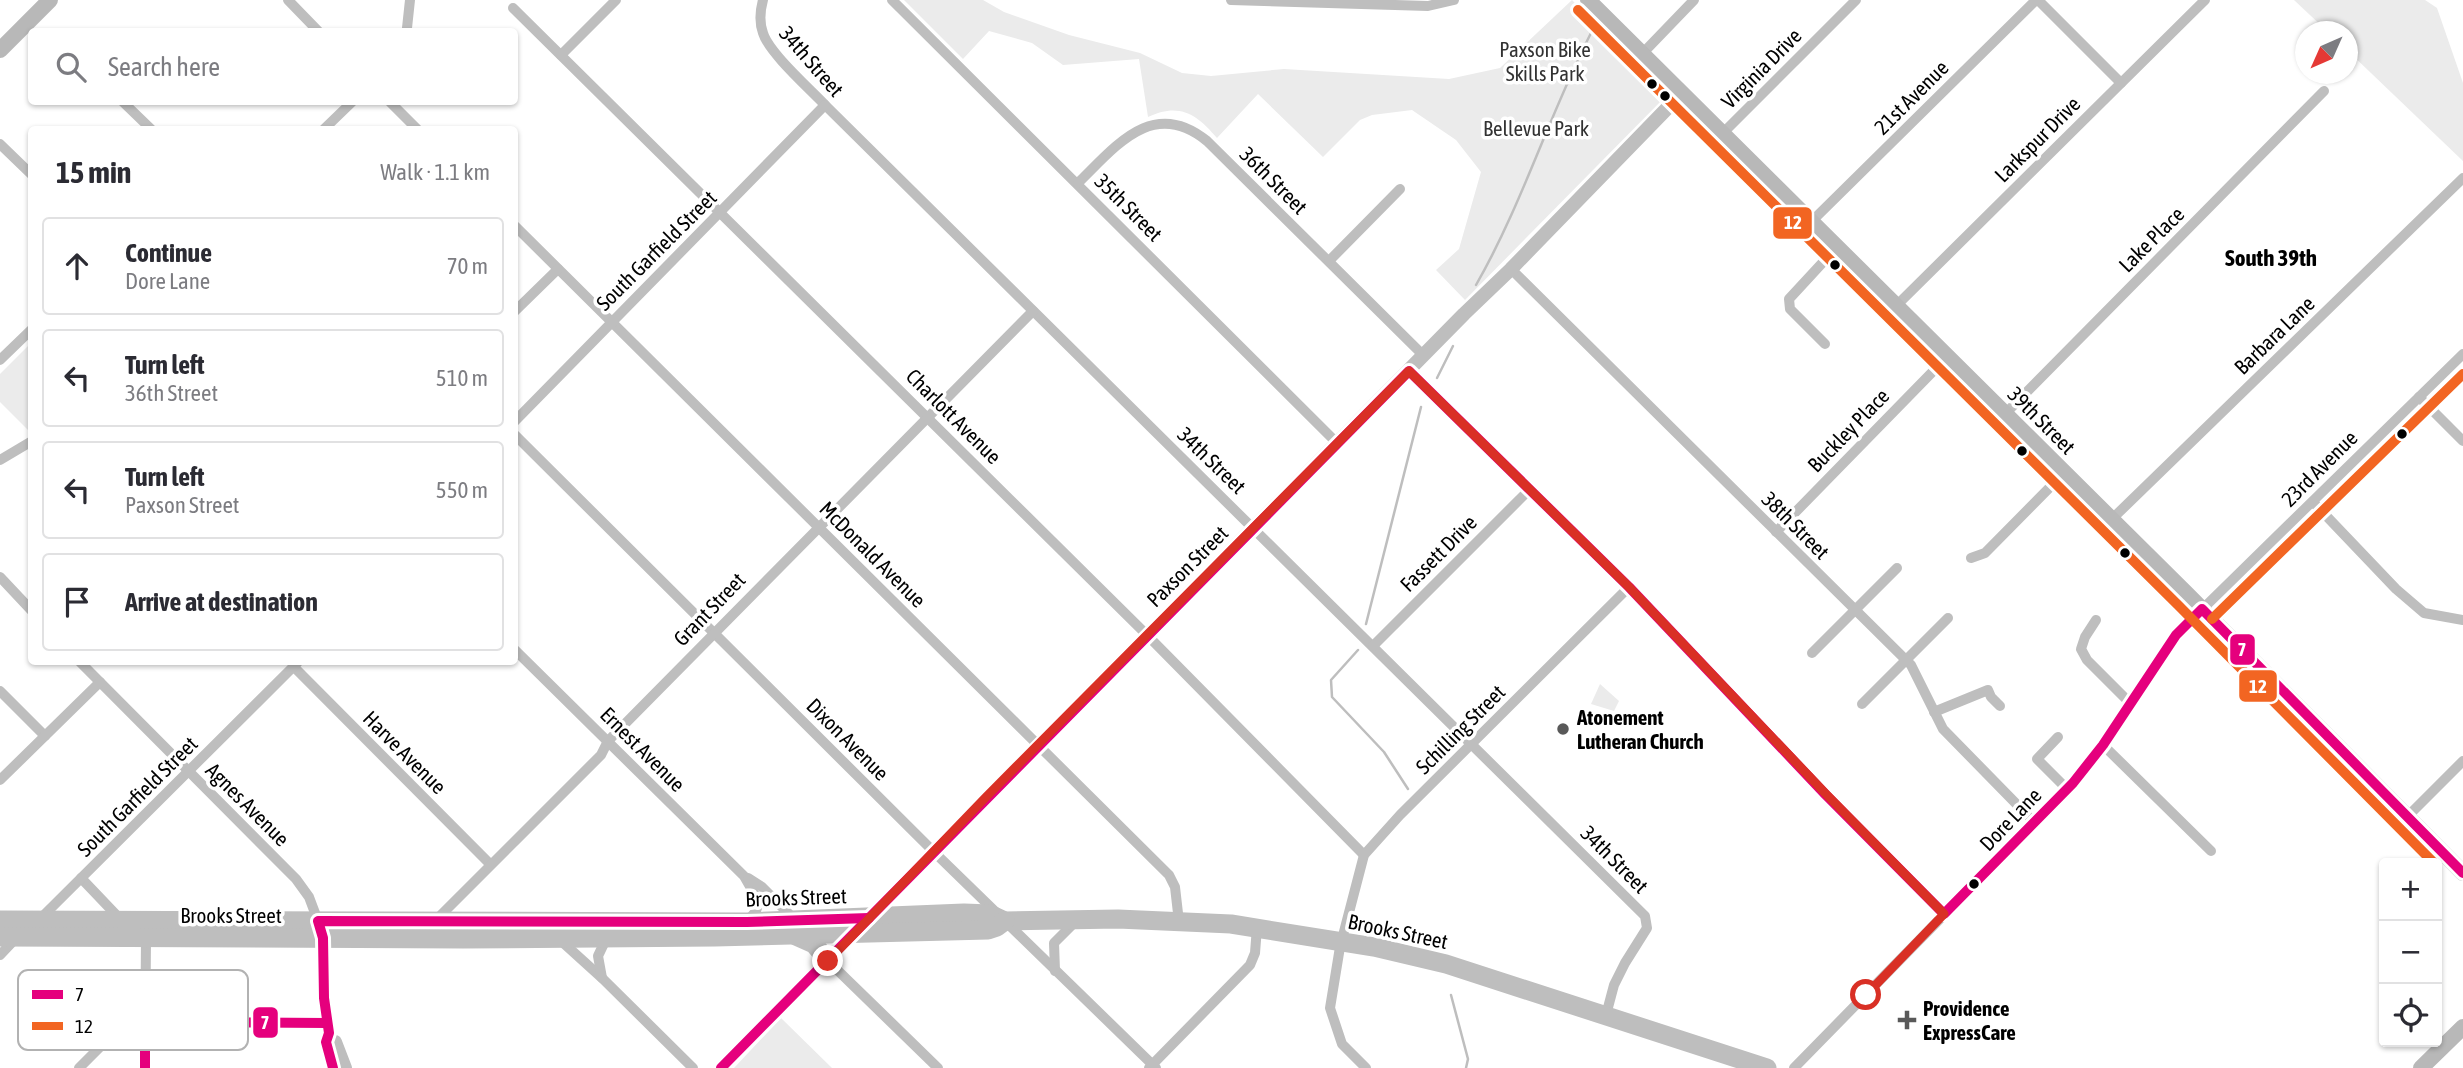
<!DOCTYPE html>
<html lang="en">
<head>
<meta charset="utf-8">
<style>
  body { margin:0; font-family:"Asap Condensed",sans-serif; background:#f7f7f7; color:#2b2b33 }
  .controls { position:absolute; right:21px; bottom:21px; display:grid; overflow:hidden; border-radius:7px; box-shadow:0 2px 5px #0004 }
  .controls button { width:63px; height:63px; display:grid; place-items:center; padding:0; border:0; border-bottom:2px solid #e1e1e2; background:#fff; color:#2b2b33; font:35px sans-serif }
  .compass { position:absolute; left:2295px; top:21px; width:63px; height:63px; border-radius:50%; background:#fff; box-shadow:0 2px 5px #0004; rotate:225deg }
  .stop { position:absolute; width:21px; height:21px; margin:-16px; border:5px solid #d93025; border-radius:50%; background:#fff }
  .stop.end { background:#d93025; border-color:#fff; box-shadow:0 2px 7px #0008 }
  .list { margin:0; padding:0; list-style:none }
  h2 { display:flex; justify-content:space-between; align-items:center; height:91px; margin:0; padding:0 28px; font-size:30px }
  h2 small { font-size:23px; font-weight:400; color:#7c7c81 }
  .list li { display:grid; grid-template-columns:46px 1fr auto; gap:21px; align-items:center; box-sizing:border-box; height:98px; margin:0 14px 14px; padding:0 14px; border:2px solid #e1e1e2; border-radius:7px }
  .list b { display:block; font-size:26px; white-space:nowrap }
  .list p { margin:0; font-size:23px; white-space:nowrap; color:#7c7c81 }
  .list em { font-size:23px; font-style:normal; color:#7c7c81 }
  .icon { flex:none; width:38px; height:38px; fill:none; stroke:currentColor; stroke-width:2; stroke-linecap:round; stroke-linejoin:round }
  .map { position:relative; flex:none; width:2463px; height:1068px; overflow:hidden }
  .search { position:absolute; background:#fff; box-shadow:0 2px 5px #0004; left:28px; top:28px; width:490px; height:77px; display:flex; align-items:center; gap:18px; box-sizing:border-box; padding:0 24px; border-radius:7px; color:#7c7c81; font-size:26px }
  .panel { position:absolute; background:#fff; box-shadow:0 2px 5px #0004; left:28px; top:126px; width:490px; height:539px; border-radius:7px }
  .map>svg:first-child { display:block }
</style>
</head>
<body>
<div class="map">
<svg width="2463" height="1068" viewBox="0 0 2463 1068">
  <rect width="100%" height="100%" fill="#fff"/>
  <g fill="#ebebeb">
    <path d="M904,0h79l21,12 65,23 71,18 42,20 29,3 73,-7 165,10 51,-11 72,-68 94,96 -201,204 -29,-30 23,-21 22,-77 -25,-32 -44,-30 -40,5 -12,5 -37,37 -65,-63 -41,44c-20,-24 -38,-36 -69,-21l-9,-58 -76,6 -31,-22 -43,-12 -26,28z"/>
    <path d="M2294,0h131l12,8 26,75v78l-115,-110v-19l-21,-1z"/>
    <path d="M31,343l1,90h-1l-31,-31v-28z"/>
    <path d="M1600,684l19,17 -5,10 -23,-7z"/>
    <path d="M781,1018l51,50h-98z"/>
  </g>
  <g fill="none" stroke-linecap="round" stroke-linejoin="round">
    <g stroke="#bebebe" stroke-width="2.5">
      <path d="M1476,285c46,-80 73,-170 115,-252"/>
      <path d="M1437,378l16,-32"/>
      <path d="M1366,624l55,-217"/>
      <path d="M1358,650l-27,30 1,17 52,55 24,37"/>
      <path d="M1451,995l17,64 -2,9"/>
    </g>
    <g stroke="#bebebe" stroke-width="10">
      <path d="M288,0l31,32"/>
      <path d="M763,0c-3,11 -4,22 0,33 6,20 47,56 62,72l820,811 2,12 -22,35 -11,22 -8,30"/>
      <path d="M892,0l446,444"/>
      <path d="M1231,0l197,6 26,-6"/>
      <path d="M2038,0l83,83"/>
      <path d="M513,8l634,627 217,220"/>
      <path d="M407,28l3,-28"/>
      <path d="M1642,54l52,-54"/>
      <path d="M561,55l55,-55"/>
      <path d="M123,102l29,28"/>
      <path d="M390,102l28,28"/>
      <path d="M323,130l29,-28"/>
      <path d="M1723,133l133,-133"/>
      <path d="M0,144l32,31"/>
      <path d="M1078,183c38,-37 75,-86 129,-42l217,215"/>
      <path d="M1812,221l224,-221"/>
      <path d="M514,225l655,650 6,12 4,35"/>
      <path d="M1329,261l71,-72"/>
      <path d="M1511,269l400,396 32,64 91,93"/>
      <path d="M1897,305l308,-305"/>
      <path d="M514,312l44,-43"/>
      <path d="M1825,344l-35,-35 -1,-10 48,-52"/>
      <path d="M0,360l32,-31"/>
      <path d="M1409,371l220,216 197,208 118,119"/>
      <path d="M2419,397l44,44"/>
      <path d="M2005,414l319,-323"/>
      <path d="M514,422l311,-317"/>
      <path d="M514,434l420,418 222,216"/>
      <path d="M0,460l32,-19"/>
      <path d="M2313,502l83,87 28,24 39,7"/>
      <path d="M2112,519l351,-341"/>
      <path d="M1776,532l172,-176"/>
      <path d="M1971,558l14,-5 80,-81"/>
      <path d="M0,577l32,34"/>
      <path d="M2096,620l-11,17 -4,12 6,11 44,44"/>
      <path d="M1373,646l158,-158"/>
      <path d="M514,649l230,227 15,26 -3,9 -9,11"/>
      <path d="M1812,653l85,-85"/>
      <path d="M80,662l216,217 13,18 9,24"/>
      <path d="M293,666l197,198"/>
      <path d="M0,691l45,45"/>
      <path d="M1862,704l86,-86"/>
      <path d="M1934,712l54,-22 3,7 9,9"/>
      <path d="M2058,737l-21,22 30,30"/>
      <path d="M2103,745l108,106"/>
      <path d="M0,780l100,-98"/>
      <path d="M2408,816l55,-55"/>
      <path d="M81,878l41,43"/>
      <path d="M748,878l14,9 33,33"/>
      <path d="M41,918l257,-256"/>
      <path d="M435,921l166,-166 7,-14 425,-430"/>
      <path d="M559,939l43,39 91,90"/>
      <path d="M0,955l17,-18"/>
      <path d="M828,961l110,107"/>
      <path d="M1055,971l-1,-28 20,-20"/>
      <path d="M602,978l-4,-22 9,-19"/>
      <path d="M79,1068l42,-42 24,-4"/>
      <path d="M145,1068l1,-131"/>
      <path d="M1149,1068l101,-103 5,-12 2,-26"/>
      <path d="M1366,1068l-24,-24 -12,-36 10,-61 24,-92 36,-40 229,-228"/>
      <path d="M1794,1068l279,-285 30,-38 73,-110 287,-281"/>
    </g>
    <g stroke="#bebebe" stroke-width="14">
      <path d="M320,929l3,9 1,60 5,35 -3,9 7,26"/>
      <path d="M335,1042l10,26"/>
      <path d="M721,1068l743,-754 47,-45 171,-176"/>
    </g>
    <g stroke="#b8b8b8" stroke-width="16">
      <path d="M1588,0l600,595 275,278"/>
      <path d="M0,50l50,-50"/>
      <path d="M2421,1068l42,-41"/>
    </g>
    <g stroke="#bebebe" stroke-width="19">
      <path d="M0,920l747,2 217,-9 26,1 15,7 113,-2 113,5 143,23 72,17 321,104"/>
      <path d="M796,936l18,8 14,17"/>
      <path d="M0,937l463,2 252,-2 273,-7 9,-3 8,-6"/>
    </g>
    <defs>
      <g id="bus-1">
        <path d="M145,1068v-46l182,1"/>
        <path d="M333,1068l-7,-26 3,-9 -5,-35 -1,-60 -5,-17 429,1 122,-4"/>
        <path d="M721,1068l688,-697 220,216 197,208 118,119 129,-131 30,-38 73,-110 26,-26 261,264"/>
      </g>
      <g id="bus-2">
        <path d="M1578,10l600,595 256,258"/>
        <path d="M2212,619l251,-245"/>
      </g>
    </defs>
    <use href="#bus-1" stroke="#fff" stroke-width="16"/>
    <use href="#bus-2" stroke="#fff" stroke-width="16"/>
    <use href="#bus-1" stroke="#e5007d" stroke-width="10"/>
    <use href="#bus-2" stroke="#f26522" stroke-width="10"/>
  </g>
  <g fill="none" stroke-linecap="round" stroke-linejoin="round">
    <path stroke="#d93025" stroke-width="9" d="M828,961l158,-164 423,-426 220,216 197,207 118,120 -78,81"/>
  </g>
  <g fill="#000" stroke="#fff" stroke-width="2.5">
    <circle cx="1652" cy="84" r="6"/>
    <circle cx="1665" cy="96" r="6"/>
    <circle cx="1835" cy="265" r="6"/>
    <circle cx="2402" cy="434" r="6"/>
    <circle cx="2022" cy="451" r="6"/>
    <circle cx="2125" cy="553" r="6"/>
    <circle cx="1974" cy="884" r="6"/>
  </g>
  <g fill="#595959" stroke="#fff" stroke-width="2.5">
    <circle cx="1563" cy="729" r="7"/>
    <path d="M1903.5 1009.5h7v7h7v7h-7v7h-7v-7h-7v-7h7z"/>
  </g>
  <g text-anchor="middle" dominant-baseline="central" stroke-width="7" stroke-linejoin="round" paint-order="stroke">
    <g font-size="21" fill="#323232" stroke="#fff">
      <text x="1545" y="49">Paxson Bike<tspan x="1545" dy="24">Skills Park</tspan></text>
      <text x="1536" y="128">Bellevue Park</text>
    </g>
    <g font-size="21" fill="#000" stroke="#fff">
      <text transform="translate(812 61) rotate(49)">34th Street</text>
      <text transform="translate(1761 68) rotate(-45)">Virginia Drive</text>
      <text transform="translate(1911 97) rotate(-45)">21st Avenue</text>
      <text transform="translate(2037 139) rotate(-45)">Larkspur Drive</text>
      <text transform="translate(1274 180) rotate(45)">36th Street</text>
      <text transform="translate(1129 207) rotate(45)">35th Street</text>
      <text transform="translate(2151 239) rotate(-45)">Lake Place</text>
      <text transform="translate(656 250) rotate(-45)">South Garfield Street</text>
      <text transform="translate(2274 335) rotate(-44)">Barbara Lane</text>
      <text transform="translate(954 416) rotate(45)">Charlott Avenue</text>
      <text transform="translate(2042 420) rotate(45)">39th Street</text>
      <text transform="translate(1848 430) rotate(-46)">Buckley Place</text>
      <text transform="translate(1212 460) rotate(44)">34th Street</text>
      <text transform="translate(2319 468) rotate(-45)">23rd Avenue</text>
      <text transform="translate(1796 525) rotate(45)">38th Street</text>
      <text transform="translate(1438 553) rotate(-45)">Fassett Drive</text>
      <text transform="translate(873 554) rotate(45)">McDonald Avenue</text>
      <text transform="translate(1187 566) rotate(-45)">Paxson Street</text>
      <text transform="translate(709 609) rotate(-46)">Grant Street</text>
      <text transform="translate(1460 729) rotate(-45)">Schilling Street</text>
      <text transform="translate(848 739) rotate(45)">Dixon Avenue</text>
      <text transform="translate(643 749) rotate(45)">Ernest Avenue</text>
      <text transform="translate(405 752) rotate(45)">Harve Avenue</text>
      <text transform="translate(137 796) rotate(-45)">South Garfield Street</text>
      <text transform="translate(248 804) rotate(45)">Agnes Avenue</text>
      <text transform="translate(2010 819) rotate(-46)">Dore Lane</text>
      <text transform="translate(1615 859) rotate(45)">34th Street</text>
      <text transform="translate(796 897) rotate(-2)">Brooks Street</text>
      <text x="231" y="915">Brooks Street</text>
      <text transform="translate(1398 931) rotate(12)">Brooks Street</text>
    </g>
    <g font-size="21" font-weight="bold" fill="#000" stroke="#fff" text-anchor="start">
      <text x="1577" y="717">Atonement<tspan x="1577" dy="24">Lutheran Church</tspan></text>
      <text x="1923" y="1008">Providence<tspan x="1923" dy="24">ExpressCare</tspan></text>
    </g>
    <g font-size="23" font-weight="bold" fill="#000" stroke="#fff">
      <text x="2271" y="258">South 39th</text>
    </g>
  </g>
  <rect x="18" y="970" width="230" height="80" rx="10" fill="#fff" stroke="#b2b2b2" stroke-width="2"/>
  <rect x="32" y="990" width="31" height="9" fill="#e5007d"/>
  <rect x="32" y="1022" width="31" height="8" fill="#f26522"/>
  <g font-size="19" fill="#000">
    <text x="75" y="1001">7</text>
    <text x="75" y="1033">12</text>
  </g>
  <g stroke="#fff" stroke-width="2.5">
    <rect x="1772" y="206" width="41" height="34" rx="7" fill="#f26522"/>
    <rect x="2229" y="633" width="27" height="33" rx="7" fill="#e5007d"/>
    <rect x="2238" y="669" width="40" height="34" rx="7" fill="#f26522"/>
    <rect x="252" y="1006" width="27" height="33" rx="7" fill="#e5007d"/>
  </g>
  <g font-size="19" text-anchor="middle" font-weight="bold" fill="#fff">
    <text x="1793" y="229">12</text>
    <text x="2242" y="656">7</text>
    <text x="2258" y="693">12</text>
    <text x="265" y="1029">7</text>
  </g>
</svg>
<div class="controls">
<button>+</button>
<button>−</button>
<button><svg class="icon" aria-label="locate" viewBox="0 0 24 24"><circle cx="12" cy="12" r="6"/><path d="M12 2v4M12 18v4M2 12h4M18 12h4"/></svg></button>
</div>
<svg class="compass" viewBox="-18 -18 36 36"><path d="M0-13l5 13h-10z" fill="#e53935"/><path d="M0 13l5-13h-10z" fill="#7c7c81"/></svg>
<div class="stop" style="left:1866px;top:995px"></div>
<div class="stop end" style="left:828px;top:961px"></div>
<div class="search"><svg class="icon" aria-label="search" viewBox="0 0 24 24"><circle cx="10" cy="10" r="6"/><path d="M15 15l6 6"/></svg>Search here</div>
<section class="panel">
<h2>15 min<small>Walk · 1.1 km</small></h2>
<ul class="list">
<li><svg class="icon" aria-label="ahead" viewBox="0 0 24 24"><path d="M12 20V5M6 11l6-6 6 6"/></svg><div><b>Continue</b><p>Dore Lane</p></div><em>70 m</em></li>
<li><svg class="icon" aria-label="left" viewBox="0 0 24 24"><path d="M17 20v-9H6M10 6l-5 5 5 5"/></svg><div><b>Turn left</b><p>36th Street</p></div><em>510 m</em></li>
<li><svg class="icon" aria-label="left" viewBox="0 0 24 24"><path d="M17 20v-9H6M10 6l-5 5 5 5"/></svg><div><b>Turn left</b><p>Paxson Street</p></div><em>550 m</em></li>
<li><svg class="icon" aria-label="arrive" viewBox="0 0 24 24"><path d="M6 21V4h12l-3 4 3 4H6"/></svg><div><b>Arrive at destination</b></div></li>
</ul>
</section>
</div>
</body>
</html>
